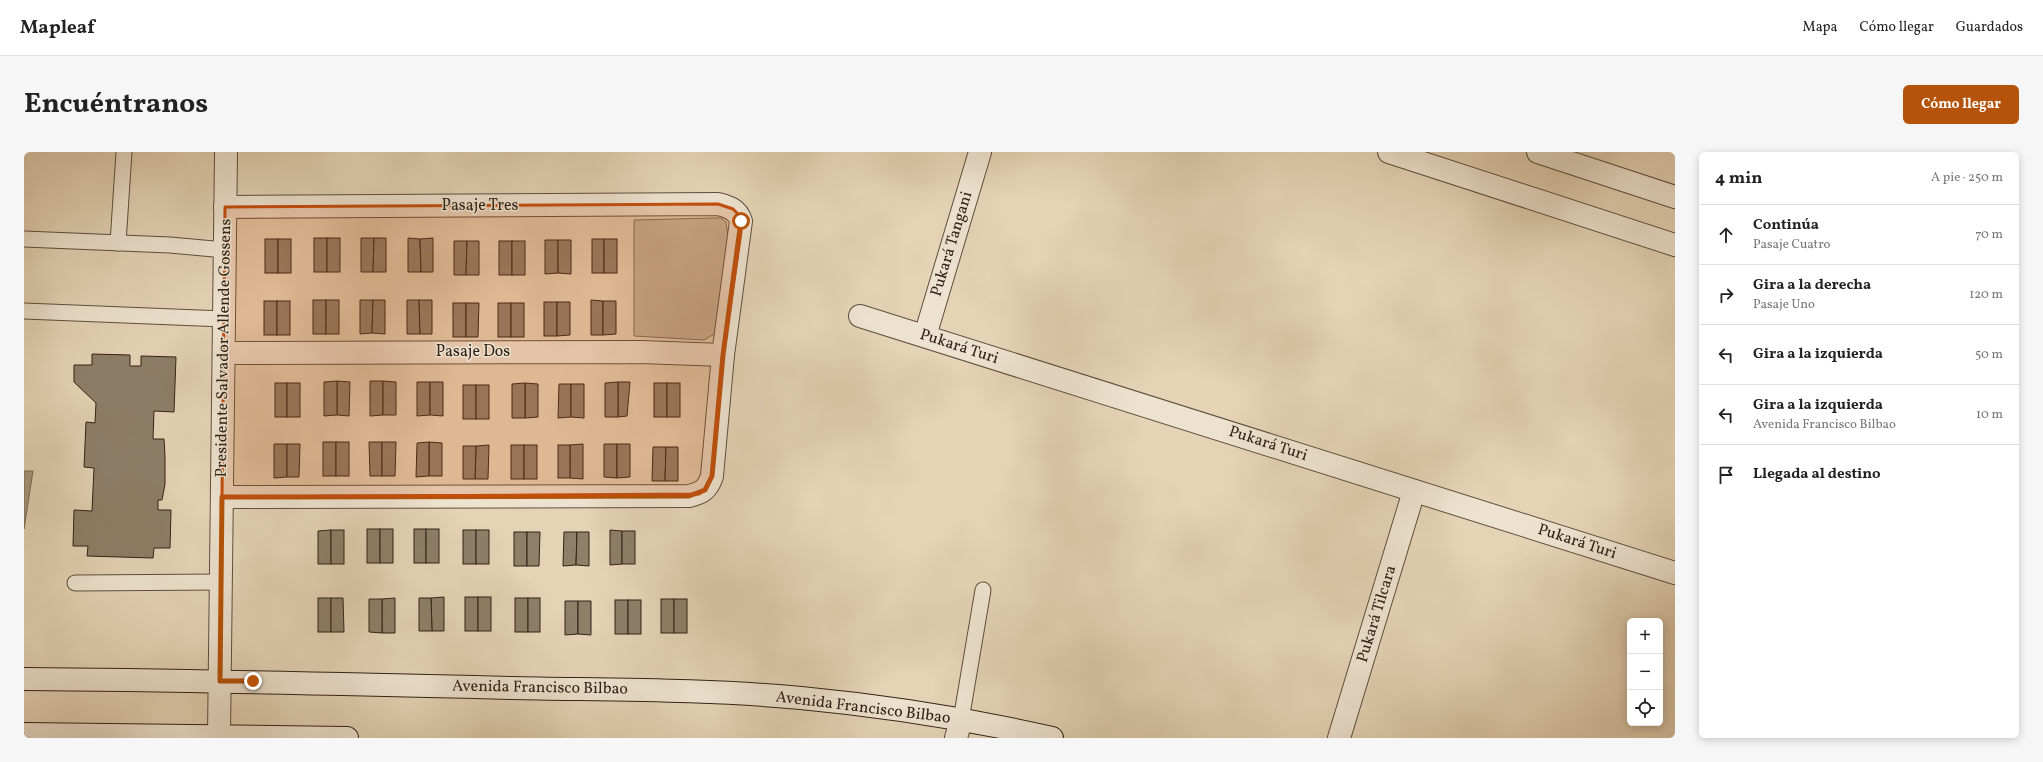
<!DOCTYPE html>
<html lang="es">
<head>
<meta charset="utf-8">
<style>
  body { margin:0; font-family:Vollkorn,serif; background:#f6f6f6; color:#222 }
  .controls { position:absolute; right:12px; bottom:12px; display:grid; overflow:hidden; border-radius:6px; box-shadow:0 2px 10px #0003 }
  .controls button { width:36px; height:36px; display:grid; place-items:center; padding:0; border:0; border-bottom:1px solid #e0e0e0; background:#fff; color:#222; font:20px sans-serif }
  .stop { position:absolute; width:12px; height:12px; margin:-9px; border:3px solid #b45309; border-radius:50%; background:#fff }
  .stop.end { background:#b45309; border-color:#fff; box-shadow:0 1px 4px #0008 }
  .list { margin:0; padding:0; list-style:none }
  h2 { display:flex; justify-content:space-between; align-items:center; height:52px; margin:0; padding:0 16px; font-size:17px }
  h2 small { font-size:13px; font-weight:400; color:#767676 }
  .list li { display:grid; grid-template-columns:26px 1fr auto; gap:12px; align-items:center; box-sizing:border-box; height:60px; padding:0 16px; border-top:1px solid #e0e0e0 }
  .list b { display:block; font-size:15px; white-space:nowrap }
  .list p { margin:0; font-size:13px; white-space:nowrap; color:#767676 }
  .list em { font-size:13px; font-style:normal; color:#767676 }
  .icon { flex:none; width:22px; height:22px; fill:none; stroke:currentColor; stroke-width:2; stroke-linecap:round; stroke-linejoin:round }
  .map { position:relative; flex:none; width:1651px; height:586px; overflow:hidden; border-radius:6px }
  header { display:flex; align-items:center; gap:24px; box-sizing:border-box; height:56px; padding:0 20px; background:#fff; border-bottom:1px solid #e0e0e0 }
  header strong { font-size:19px }
  nav { display:flex; gap:22px; margin-inline-start:auto; font-size:14px }
  .intro { display:flex; align-items:center; justify-content:space-between; box-sizing:border-box; height:96px; padding:0 24px }
  h1 { margin:0; font-size:28px }
  .button { padding:10px 18px; border-radius:6px; background:#b45309; color:#fff; font-size:14px; font-weight:700 }
  main { display:flex; gap:24px; padding:0 24px }
  aside { flex:1; background:#fff; border-radius:6px; box-shadow:0 2px 10px #0003 }
  .map>svg:first-child { display:block }
</style>
</head>
<body>
<header>
<strong>Mapleaf</strong>
<nav><a>Mapa</a><a>Cómo llegar</a><a>Guardados</a></nav>
</header>
<div class="intro"><h1>Encuéntranos</h1><a class="button">Cómo llegar</a></div>
<main>
<div class="map">
<svg width="1651" height="586" viewBox="0 0 1651 586">
  <rect width="100%" height="100%" fill="#e4d3b5"/>
  <filter id="stains"><feTurbulence type="fractalNoise" baseFrequency=".005" numOctaves="4"/><feColorMatrix values="0 0 0 0 .2 0 0 0 0 .09 0 0 0 0 .02 0 0 0 .5 -.17"/></filter>
  <radialGradient id="worn" r=".72"><stop offset=".6" stop-color="#630" stop-opacity="0"/><stop offset="1" stop-color="#630" stop-opacity=".3"/></radialGradient>
  <path fill="#c6b59a" stroke="#7c6c58" d="M689,66h8l5,4 2,14 -12,97 -12,7 -70,-4v-116z"/>
  <path fill="#a7977f" stroke="#786955" d="M0,319h9l-9,58z"/>
  <g fill="#8e7f69" stroke="#312316">
    <rect x="290" y="86" width="13" height="34"/>
    <rect x="303" y="86" width="13" height="34"/>
    <path d="M337,86h13l-1,34h-12z"/>
    <path d="M350,86h12v34h-13z"/>
    <path d="M384,86l12,1 1,33h-13z"/>
    <path d="M409,86v34h-12l-1,-33z"/>
    <rect x="241" y="87" width="13" height="34"/>
    <rect x="254" y="87" width="13" height="34"/>
    <rect x="568" y="87" width="12" height="34"/>
    <rect x="580" y="87" width="13" height="34"/>
    <path d="M521,88h13v33l-13,1z"/>
    <path d="M534,88h13v34l-13,-1z"/>
    <path d="M430,89h13l-1,34h-12z"/>
    <path d="M443,89h12v34h-13z"/>
    <rect x="475" y="89" width="13" height="34"/>
    <rect x="488" y="89" width="13" height="34"/>
    <rect x="289" y="148" width="13" height="34"/>
    <rect x="302" y="148" width="13" height="34"/>
    <path d="M336,148h13l-1,33 -12,1z"/>
    <path d="M349,148h12v34l-13,-1z"/>
    <path d="M383,148h12l1,34h-13z"/>
    <path d="M395,148h13v34h-12z"/>
    <path d="M567,148l12,1v34h-12z"/>
    <rect x="240" y="149" width="13" height="34"/>
    <rect x="253" y="149" width="13" height="34"/>
    <path d="M579,149h13v33l-13,1z"/>
    <rect x="520" y="150" width="13" height="34"/>
    <path d="M533,150h13v33l-13,1z"/>
    <rect x="429" y="151" width="13" height="34"/>
    <path d="M442,151h13l-1,34h-12z"/>
    <rect x="474" y="151" width="13" height="34"/>
    <rect x="487" y="151" width="13" height="34"/>
    <path d="M68,202l38,1v11h11v-10l35,1 -2,55 -20,-1 -1,28h11l1,17v28l-3,16h-4v10h13l-1,38h-16l-1,10 -66,-2 1,-10h-15l1,-36 18,1 2,-43 -10,-1 2,-45 9,1 1,-20 -22,-21v-17h18z"/>
    <path d="M313,229l13,1 -1,34 -12,-1z"/>
    <path d="M313,229v34l-13,1v-34z"/>
    <path d="M346,229h13v34l-13,1z"/>
    <path d="M359,229l13,1v33h-13z"/>
    <path d="M393,230h13v33l-13,1z"/>
    <path d="M406,230h13v34l-13,-1z"/>
    <path d="M594,230h12l-3,34 -9,1z"/>
    <path d="M594,230v35h-13v-34z"/>
    <rect x="251" y="231" width="12" height="34"/>
    <rect x="263" y="231" width="13" height="34"/>
    <path d="M501,231l13,1v33l-13,1z"/>
    <path d="M501,231v35h-13v-34z"/>
    <rect x="630" y="231" width="13" height="34"/>
    <rect x="643" y="231" width="13" height="34"/>
    <path d="M535,232h12v33l-13,1z"/>
    <path d="M547,232h13v34l-13,-1z"/>
    <rect x="439" y="233" width="13" height="34"/>
    <rect x="452" y="233" width="13" height="34"/>
    <rect x="299" y="290" width="13" height="34"/>
    <rect x="312" y="290" width="13" height="34"/>
    <path d="M345,290h13v34h-12z"/>
    <path d="M358,290h14l-1,34h-13z"/>
    <path d="M405,290l13,1v33h-13z"/>
    <path d="M405,290v34l-13,1 1,-34z"/>
    <path d="M250,292h13v33l-13,1z"/>
    <path d="M263,292h13l-1,33h-12z"/>
    <path d="M559,292v35l-13,-1v-33z"/>
    <path d="M580,292h13v34l-13,-1z"/>
    <path d="M593,292h13v33l-13,1z"/>
    <path d="M465,293l-1,34h-13l1,-33z"/>
    <rect x="487" y="293" width="13" height="34"/>
    <rect x="500" y="293" width="13" height="34"/>
    <rect x="534" y="293" width="12" height="33"/>
    <path d="M439,294h13l-1,33h-12z"/>
    <path d="M629,295h13l-1,34h-13z"/>
    <path d="M642,295h12v34h-13z"/>
    <rect x="343" y="377" width="13" height="34"/>
    <rect x="356" y="377" width="13" height="34"/>
    <rect x="390" y="377" width="12" height="34"/>
    <rect x="402" y="377" width="13" height="34"/>
    <path d="M307,378v34h-13v-33z"/>
    <rect x="307" y="378" width="13" height="34"/>
    <rect x="439" y="378" width="13" height="34"/>
    <rect x="452" y="378" width="13" height="34"/>
    <path d="M586,378l12,1v33l-12,1z"/>
    <rect x="598" y="379" width="13" height="33"/>
    <rect x="490" y="380" width="13" height="34"/>
    <path d="M503,380h13l-1,34h-12z"/>
    <path d="M540,380h13l-1,33 -13,1z"/>
    <path d="M553,380h12v34l-13,-1z"/>
    <path d="M420,445v34h-12l-1,-33z"/>
    <rect x="441" y="445" width="13" height="34"/>
    <rect x="454" y="445" width="13" height="34"/>
    <rect x="294" y="446" width="13" height="34"/>
    <path d="M307,446h12l1,34h-13z"/>
    <path d="M371,446v35h-13v-34z"/>
    <path d="M395,446h12l1,33h-13z"/>
    <rect x="491" y="446" width="13" height="34"/>
    <rect x="504" y="446" width="12" height="34"/>
    <path d="M345,447h13v34l-13,-1z"/>
    <rect x="637" y="447" width="13" height="34"/>
    <rect x="650" y="447" width="13" height="34"/>
    <rect x="591" y="448" width="13" height="34"/>
    <rect x="604" y="448" width="13" height="34"/>
    <path d="M541,449h13v33l-13,1z"/>
    <path d="M554,449h13v34l-13,-1z"/>
  </g>
  <g fill="none" stroke-linecap="round" stroke-linejoin="round">
    <defs>
      <g id="service">
        <path d="M0,87l146,6 55,5"/>
        <path d="M94,91l6,-91"/>
        <path d="M0,159l200,8"/>
        <path d="M51,431l147,-1"/>
        <path d="M937,568l22,-130"/>
      </g>
      <g id="minor">
        <path d="M836,164l815,257"/>
        <path d="M901,184l55,-184"/>
        <path d="M200,201l417,-1 82,3"/>
        <path d="M198,345l467,-1c13,-3 19,-7 23,-20l11,-121 18,-134c-4,-12 -12,-14 -23,-17l-493,3"/>
        <path d="M195,584l7,-584"/>
        <path d="M932,586l5,-18"/>
        <path d="M1315,586l75,-247"/>
      </g>
      <g id="tertiary">
        <path d="M1365,0l286,93"/>
        <path d="M1514,0l137,45"/>
      </g>
      <g id="secondary">
        <path d="M0,527c162,1 325,5 487,9 97,2 194,1 290,10 84,8 168,21 251,40"/>
        <path d="M0,582l323,4"/>
      </g>
    </defs>
    <use href="#service" stroke="#5e4f3e" stroke-width="17"/>
    <use href="#minor" stroke="#5e4f3e" stroke-width="24"/>
    <use href="#tertiary" stroke="#5e4f3e" stroke-width="24"/>
    <use href="#secondary" stroke="#312316" stroke-width="24"/>
    <use href="#service" stroke="#ede2cf" stroke-width="15"/>
    <use href="#minor" stroke="#ede2cf" stroke-width="22"/>
    <use href="#tertiary" stroke="#ede2cf" stroke-width="22"/>
    <use href="#secondary" stroke="#ede2cf" stroke-width="22"/>
  </g>
  <g fill="none" stroke-linecap="round" stroke-linejoin="round">
    <path stroke="#b45309" stroke-width="5" d="M229,529h-33l2,-184 467,-1 16,-6 7,-14 11,-121 18,-134"/>
  </g>
  <path fill="#c34e0e" fill-opacity="0.2" stroke="#c34e0e" stroke-width="3" stroke-linejoin="round" d="M694,52l15,5 5,5 3,18 -18,123 -11,121 -7,14 -6,4 -477,3 3,-290z"/>
  <g text-anchor="middle" dominant-baseline="central" stroke-width="3" stroke-linejoin="round" paint-order="stroke">
    <g font-size="16" fill="#312316" stroke="#ede2cf">
      <text x="456" y="54">Pasaje Tres</text>
      <text transform="translate(928 92) rotate(-73)">Pukará Tangani</text>
      <text transform="translate(935 195) rotate(18)">Pukará Turi</text>
      <text transform="translate(200 196) rotate(-89)">Presidente Salvador Allende Gossens</text>
      <text x="449" y="200">Pasaje Dos</text>
      <text transform="translate(1244 292) rotate(18)">Pukará Turi</text>
      <text transform="translate(1553 390) rotate(18)">Pukará Turi</text>
      <text transform="translate(1353 462) rotate(-73)">Pukará Tilcara</text>
      <text transform="translate(516 536) rotate(1)">Avenida Francisco Bilbao</text>
      <text transform="translate(839 556) rotate(7)">Avenida Francisco Bilbao</text>
    </g>
  </g>
  <rect width="100%" height="100%" filter="url(#stains)"/>
  <rect width="100%" height="100%" fill="url(#worn)"/>
</svg>
<div class="controls">
<button>+</button>
<button>−</button>
<button><svg class="icon" aria-label="locate" viewBox="0 0 24 24"><circle cx="12" cy="12" r="6"/><path d="M12 2v4M12 18v4M2 12h4M18 12h4"/></svg></button>
</div>
<div class="stop" style="left:717px;top:69px"></div>
<div class="stop end" style="left:229px;top:529px"></div>
</div>
<aside>
<h2>4 min<small>A pie · 250 m</small></h2>
<ul class="list">
<li><svg class="icon" aria-label="ahead" viewBox="0 0 24 24"><path d="M12 20V5M6 11l6-6 6 6"/></svg><div><b>Continúa</b><p>Pasaje Cuatro</p></div><em>70 m</em></li>
<li><svg class="icon" aria-label="right" viewBox="0 0 24 24"><path d="M7 20v-9h11M14 6l5 5-5 5"/></svg><div><b>Gira a la derecha</b><p>Pasaje Uno</p></div><em>120 m</em></li>
<li><svg class="icon" aria-label="left" viewBox="0 0 24 24"><path d="M17 20v-9H6M10 6l-5 5 5 5"/></svg><div><b>Gira a la izquierda</b></div><em>50 m</em></li>
<li><svg class="icon" aria-label="left" viewBox="0 0 24 24"><path d="M17 20v-9H6M10 6l-5 5 5 5"/></svg><div><b>Gira a la izquierda</b><p>Avenida Francisco Bilbao</p></div><em>10 m</em></li>
<li><svg class="icon" aria-label="arrive" viewBox="0 0 24 24"><path d="M6 21V4h12l-3 4 3 4H6"/></svg><div><b>Llegada al destino</b></div></li>
</ul>
</aside>
</main>
</body>
</html>
